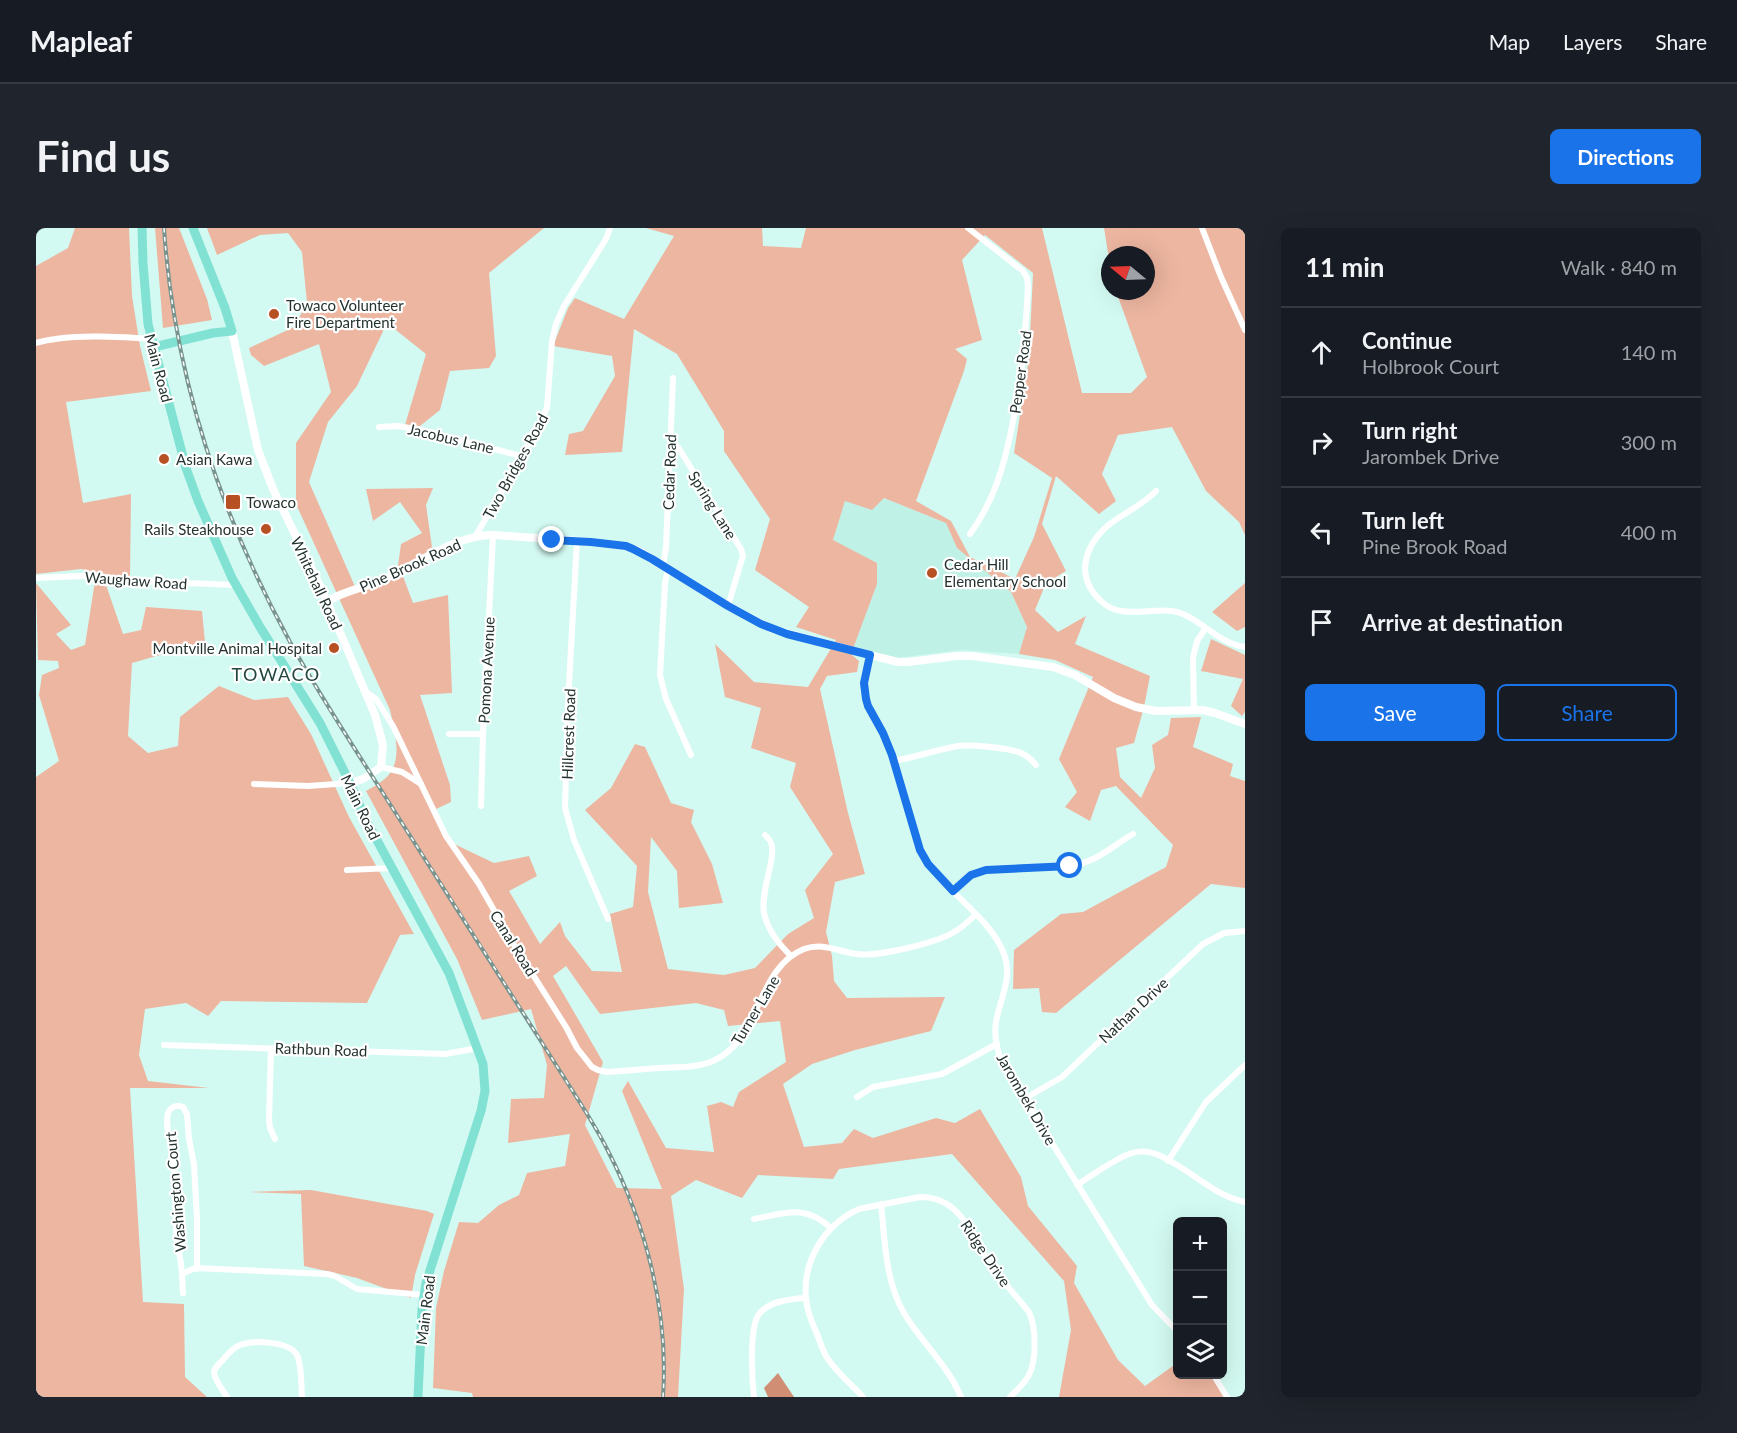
<!DOCTYPE html>
<html lang="en">
<head>
<meta charset="utf-8">
<style>
  body { margin:0; font-family:Lato,sans-serif; background:#20242c; color:#f1f3f6 }
  .controls { position:absolute; right:18px; bottom:18px; display:grid; overflow:hidden; border-radius:9px; box-shadow:0 6px 24px #0002 }
  .controls button { width:54px; height:54px; display:grid; place-items:center; padding:0; border:0; border-bottom:2px solid #363941; background:#171b24; color:#f1f3f6; font:30px sans-serif }
  .compass { position:absolute; left:1065px; top:18px; width:54px; height:54px; border-radius:50%; background:#171b24; box-shadow:0 6px 24px #0002; rotate:289deg }
  .stop { position:absolute; width:18px; height:18px; margin:-14px; border:4px solid #1a73e8; border-radius:50%; background:#fff }
  .stop.end { background:#1a73e8; border-color:#fff; box-shadow:0 2px 6px #0008 }
  .list { margin:0; padding:0; list-style:none }
  h2 { display:flex; justify-content:space-between; align-items:center; height:78px; margin:0; padding:0 24px; font-size:26px }
  h2 small { font-size:20px; font-weight:400; color:#9ea1a6 }
  .list li { display:grid; grid-template-columns:39px 1fr auto; gap:18px; align-items:center; box-sizing:border-box; height:90px; padding:0 24px; border-top:2px solid #363941 }
  .list b { display:block; font-size:22px; white-space:nowrap }
  .list p { margin:0; font-size:20px; white-space:nowrap; color:#9ea1a6 }
  .list em { font-size:20px; font-style:normal; color:#9ea1a6 }
  .actions { display:flex; gap:12px; padding:18px 24px }
  .actions a { flex:1; padding:14px 0; border:2px solid #1a73e8; border-radius:9px; text-align:center; font-size:21px; color:#1a73e8 }
  .actions .main { background:#1a73e8; color:#fff }
  .icon { flex:none; width:33px; height:33px; fill:none; stroke:currentColor; stroke-width:2; stroke-linecap:round; stroke-linejoin:round }
  .map { position:relative; flex:none; width:1209px; height:1169px; overflow:hidden; border-radius:9px }
  header { display:flex; align-items:center; gap:36px; box-sizing:border-box; height:84px; padding:0 30px; background:#171b24; border-bottom:2px solid #363941 }
  header strong { font-size:28px }
  nav { display:flex; gap:33px; margin-inline-start:auto; font-size:21px }
  .intro { display:flex; align-items:center; justify-content:space-between; box-sizing:border-box; height:144px; padding:0 36px }
  h1 { margin:0; font-size:42px }
  .button { padding:15px 27px; border-radius:9px; background:#1a73e8; color:#fff; font-size:21px; font-weight:700 }
  main { display:flex; gap:36px; padding:0 36px }
  aside { flex:1; background:#171b24; border-radius:9px; box-shadow:0 6px 24px #0002 }
  .map>svg:first-child { display:block }
</style>
</head>
<body>
<header>
<strong>Mapleaf</strong>
<nav><a>Map</a><a>Layers</a><a>Share</a></nav>
</header>
<div class="intro"><h1>Find us</h1><a class="button">Directions</a></div>
<main>
<div class="map">
<svg width="1209" height="1169" viewBox="0 0 1209 1169">
  <rect width="100%" height="100%" fill="#d3faf2"/>
  <path fill="#c0f1e6" d="M848,270l62,25 11,25 54,44 16,35 -8,27 -59,-4 -63,8 -44,-11 24,-63 -44,-44 12,-39z"/>
  <g fill="#edb6a1" fill-rule="evenodd">
    <path d="M39,0h54l3,68 8,50 11,45 -85,11 17,101 48,-9 -1,85 -49,-10 -45,5v-308l32,-18z"/>
    <path d="M119,0h24l28,71 5,21 -49,8z"/>
    <path d="M171,0h337l-55,45 7,83 -7,12 -39,3 -10,39 -20,16 -15,-1 21,-71 -39,-31 -30,63 -29,36 -19,60 48,109 40,-18 4,-29 21,-11 -22,-31 -27,19 -7,-32 67,-1 -7,17 7,49 -32,17 12,32 35,-8 4,98 -32,2 30,90 1,17 -17,8 16,32 44,21 35,-7 8,20 -28,15 31,53 20,-22 5,14 27,35 30,1 -12,-58 23,-7 4,-41 -52,-56 26,-22 24,-44 10,3 26,56 23,7 -3,12 21,42 11,39 -44,5 -2,-37 -26,-34 -3,55 20,77 56,6 31,-7 33,-34 26,-16 -9,-28 28,-36 -43,-67 6,-24 -45,-15 10,-40 -36,-11 -10,-53 39,38 54,5 28,-47 -40,-13 13,-20 -54,-37 15,-51 -46,-68v-20l-47,-77 -43,-25 -12,123 -57,3 4,-21 14,-3 32,-55 -3,-20 -59,-10 15,-38 7,-10 49,21 50,-83 -28,-8h116l1,18 38,2 5,-20h236l40,165h49l16,-16 -31,-86h30v-36h-36v10l-6,-37h141v307l-6,-13 -33,-31 -34,-64 -54,8 -16,39 14,27 -17,13 -43,-38 -14,48 24,47 -20,12 -11,27 23,22 28,-16 -11,28 75,32 -6,31 -10,36 -18,5 4,29 21,21 14,-30 -3,-23 16,-10 3,-17 30,-1 -8,30 40,17 -3,12 15,5v107l-34,-4 -155,129 -14,-1 -3,-24 -26,1 1,-39 47,-36 22,-2 83,-45 7,-22 -57,-59 -15,4 -11,31 -25,-14 12,-15 -18,-33 34,-82 -38,-17 -36,-6 8,-27 -16,-35 -54,-44 -11,-25 -62,-25 -12,12 -27,-9 -12,39 44,23v21l-26,70 8,7 -2,11 -30,4 -7,13 28,124 17,61 -30,8 -9,50 6,24 2,25 13,17 98,-1 -14,34 -76,19 -43,14 -29,20 21,63 38,-4 12,-14 19,9 63,-20 19,5 25,-14 41,68 7,29 49,60 -3,17 44,77 27,26 32,-23 1,11 33,1 15,22h-167l12,-67 -7,-49 -112,-127 -113,15 -6,10 -75,-4 -16,23 -46,-18 -25,16 13,93 -6,108h-205l-1,-4 -39,-5 3,-80 8,-37 15,-49 19,1 21,-18 20,-10 8,-22 38,-7 5,-32 -62,9 3,-44 33,-1 3,-33 -16,-56 -49,11 -25,-61 -91,-168c5,-3 11,-6 16,-10 23,-16 13,-48 8,-71l-94,-206v-61l35,-51 -12,-48 -55,22 -13,-11 -2,-7 45,-21 13,-24 -5,-51 -14,-19 -28,2 -43,20zM949,7l48,38 -4,84 -15,96 38,25 -18,59 -19,42 -45,-22 -19,-36 -35,-20 48,-130 3,-12 -12,-10 27,-9 -20,-80zM530,738l34,48 96,-11 28,7 4,16 52,-5 6,41 -47,30 -6,15 -12,-5 -14,4 7,46 -48,-4 -38,-67 -6,10 40,98 -45,-1 -32,-63 18,-63 -50,-86z"/>
    <path d="M59,353l11,4 17,49 18,-4 5,-23 56,4 3,31 -73,21 -4,73 20,17 30,-7 2,-29 39,-31 35,14 34,-3 23,37 38,83 65,117 -14,1 -33,68 -146,-2 -13,15 -22,-13 -41,6 -6,46 9,26 61,7h-79l13,214 41,2 1,73 22,20h-171v-620l23,-16 -20,-66 3,-20 17,-7 -1,-7 -20,-1 -2,-77 35,42 -15,9 15,16 14,-5z"/>
    <path d="M1209,355v44l-8,4 -25,-19z"/>
    <path d="M1175,411l34,16v57l-3,4 -11,-10 12,-27 -42,-8z"/>
    <path d="M275,962l116,21 7,3 -19,61 -4,23 -54,-20 -53,-12 -3,-72 -52,-2z"/>
  </g>
  <path fill="#d08f75" d="M742,1145l16,24h-26l-4,-9z"/>
  <g fill="none" stroke-linecap="round" stroke-linejoin="round">
    <g stroke="#fff" stroke-width="6">
      <path d="M932,0l55,43 4,7 1,8c-2,40 -5,79 -12,119 -8,46 -18,91 -46,129"/>
      <path d="M1166,0l19,49 24,53"/>
      <path d="M0,115c30,-9 84,-7 116,-4"/>
      <path d="M343,199l19,-1 23,4 100,26"/>
      <path d="M634,217l8,2 63,102 2,7 -2,6 -13,44"/>
      <path d="M1120,263c-15,16 -36,23 -52,38 -22,22 -27,50 -3,72 5,5 13,9 20,10 16,3 34,-2 51,0 25,3 45,33 73,36"/>
      <path d="M439,309l40,-69 32,-60 5,-67 4,-17 8,-18 42,-67 4,-11"/>
      <path d="M541,313l-9,161 -3,106 9,32 34,79"/>
      <path d="M627,337l3,-17 7,-170"/>
      <path d="M632,340l-3,15 -5,92 6,24 25,56"/>
      <path d="M0,350l45,-2 54,5 101,4"/>
      <path d="M834,427c-3,10 -7,22 -6,32 3,25 21,46 29,69 10,31 17,63 27,94 19,39 69,64 84,104 9,23 -4,45 -8,68 -2,14 1,28 6,40l150,243 26,27"/>
      <path d="M330,464l10,7 17,27 53,110 33,48 32,56 55,87 11,21 15,19 6,3 9,2c18,-1 36,-3 54,-4 18,-1 38,0 54,-8 46,-21 41,-92 89,-111 20,-7 34,3 53,5 21,3 79,-11 97,-22 8,-4 15,-11 21,-17"/>
      <path d="M1158,482l-1,-52 4,-17 8,-12"/>
      <path d="M413,506h34"/>
      <path d="M858,533c22,-4 42,-11 64,-15 11,-2 49,2 60,6 8,2 13,7 18,13"/>
      <path d="M345,539l21,5 19,12"/>
      <path d="M218,556l54,2 42,-3"/>
      <path d="M445,578l2,-72 10,-199"/>
      <path d="M729,607c1,1 6,6 6,8 6,13 -11,48 -7,70 4,18 14,30 27,43"/>
      <path d="M311,642l45,-2"/>
      <path d="M917,663l18,-16 15,-5 84,-4c29,-5 39,-18 63,-32"/>
      <path d="M128,817l281,9 33,-6"/>
      <path d="M235,820l-2,72 1,8 5,11"/>
      <path d="M821,869l16,-10 69,-13 55,-30"/>
      <path d="M988,871l38,-22 141,-133 21,-11 21,-2"/>
      <path d="M1132,933l38,-59 39,-37"/>
      <path d="M1041,957c16,-10 34,-24 52,-31 8,-3 18,-3 27,0 31,12 55,41 89,48"/>
      <path d="M845,976c4,36 4,77 23,109 17,29 44,52 57,84"/>
      <path d="M718,991c32,-6 51,-15 77,9"/>
      <path d="M146,1046c-1,-15 -5,-30 -6,-46 -1,-21 0,-43 -2,-65 -1,-14 -10,-37 -6,-50 3,-7 9,-8 15,-6l4,7 2,25 5,25 3,55v50"/>
      <path d="M147,1065l-1,-19 13,-6 132,6 8,2 22,13 67,6"/>
      <path d="M1177,1146l14,23"/>
      <path d="M191,1169c-4,-7 -13,-17 -13,-25 1,-5 5,-8 8,-11 5,-6 10,-13 18,-16 13,-5 49,-4 57,10 5,11 4,30 5,42"/>
      <path d="M718,1169c-2,-17 -5,-70 5,-83 10,-13 31,-15 47,-16"/>
      <path d="M827,1169c-12,-13 -28,-26 -37,-41 -4,-7 -6,-15 -9,-22 -5,-11 -10,-23 -11,-35 -4,-38 19,-75 53,-90l61,-12c44,0 52,43 73,71 11,15 24,29 36,44 7,15 8,47 0,63 -4,8 -12,15 -19,22"/>
    </g>
    <g stroke="#fff" stroke-width="8">
      <path d="M196,103l26,119 15,39 50,103 52,123 8,30 -2,22 -18,12 -13,4"/>
      <path d="M292,373c16,-10 35,-13 52,-20 35,-15 74,-46 113,-46l98,7 35,4 15,6 87,54 44,23 90,24 36,9h10l49,-6h15l81,11 22,8 39,23 22,9 20,4 47,-1 12,3 30,11"/>
    </g>
    <g stroke="#81e2d4" stroke-width="9">
      <path d="M106,0l1,35 5,61 38,144 12,33 34,77 28,49 60,96 30,60 16,37 83,153 34,91 2,27 -4,20 -55,172 -4,26 -4,88"/>
      <path d="M118,119l59,-14 19,-2 -7,-23 -32,-80"/>
    </g>
    <defs>
      <path id="rail" d="M128,0c10,147 56,286 126,414 34,61 73,119 110,178 58,90 115,180 172,270 12,19 25,39 35,59 39,75 62,163 56,248"/>
    </defs>
    <use href="#rail" stroke="#79948f" stroke-width="4"/>
    <use href="#rail" stroke="#fff" stroke-width="1.5" stroke-dasharray="4.5" stroke-linecap="butt"/>
  </g>
  <g fill="none" stroke-linecap="round" stroke-linejoin="round">
    <path stroke="#1a73e8" stroke-width="8" d="M516,312l39,2 35,4 7,3 19,10 76,47 33,18 26,10 83,21 -6,28 2,16 2,7 15,27 9,22 28,95 8,14 25,27 18,-16 15,-5 84,-4"/>
  </g>
  <g fill="#b75123" stroke="#fff" stroke-width="2">
    <circle cx="238" cy="86" r="6"/>
    <circle cx="128" cy="231" r="6"/>
    <rect x="189" y="266" width="16" height="16" rx="3"/>
    <circle cx="230" cy="301" r="6"/>
    <circle cx="896" cy="345" r="6"/>
    <circle cx="298" cy="420" r="6"/>
  </g>
  <g text-anchor="middle" dominant-baseline="central" stroke-width="4.5" stroke-linejoin="round" paint-order="stroke">
    <g font-size="15" fill="#243330" stroke="#fff" text-anchor="start">
      <text x="250" y="77">Towaco Volunteer<tspan x="250" dy="17">Fire Department</tspan></text>
      <text x="140" y="231">Asian Kawa</text>
      <text x="210" y="274">Towaco</text>
      <text x="218" y="301" text-anchor="end">Rails Steakhouse</text>
      <text x="908" y="336">Cedar Hill<tspan x="908" dy="17">Elementary School</tspan></text>
      <text x="286" y="420" text-anchor="end">Montville Animal Hospital</text>
    </g>
    <g font-size="15" fill="#243330" stroke="#fff">
      <text transform="translate(123 140) rotate(75)">Main Road</text>
      <text transform="translate(984 144) rotate(-82)">Pepper Road</text>
      <text transform="translate(415 210) rotate(13)">Jacobus Lane</text>
      <text transform="translate(479 238) rotate(-61)">Two Bridges Road</text>
      <text transform="translate(633 244) rotate(-88)">Cedar Road</text>
      <text transform="translate(677 277) rotate(58)">Spring Lane</text>
      <text transform="translate(374 337) rotate(-24)">Pine Brook Road</text>
      <text transform="translate(100 352) rotate(4)">Waughaw Road</text>
      <text transform="translate(281 355) rotate(65)">Whitehall Road</text>
      <text transform="translate(450 442) rotate(-87)">Pomona Avenue</text>
      <text transform="translate(532 506) rotate(-88)">Hillcrest Road</text>
      <text transform="translate(325 579) rotate(64)">Main Road</text>
      <text transform="translate(478 715) rotate(58)">Canal Road</text>
      <text transform="translate(719 782) rotate(-59)">Turner Lane</text>
      <text transform="translate(1097 782) rotate(-43)">Nathan Drive</text>
      <text transform="translate(285 821) rotate(2)">Rathbun Road</text>
      <text transform="translate(991 871) rotate(60)">Jarombek Drive</text>
      <text transform="translate(139 964) rotate(-95)">Washington Court</text>
      <text transform="translate(950 1025) rotate(56)">Ridge Drive</text>
      <text transform="translate(389 1082) rotate(-83)">Main Road</text>
    </g>
    <g font-size="18" letter-spacing="1.5" fill="#23453f" stroke="#fff">
      <text x="240" y="446">TOWACO</text>
    </g>
  </g>
</svg>
<div class="controls">
<button>+</button>
<button>−</button>
<button><svg class="icon" aria-label="layers" viewBox="0 0 24 24"><path d="M12 4l9 5-9 5-9-5zM3 14l9 5 9-5"/></svg></button>
</div>
<svg class="compass" viewBox="-18 -18 36 36"><path d="M0-13l5 13h-10z" fill="#e53935"/><path d="M0 13l5-13h-10z" fill="#9ea1a6"/></svg>
<div class="stop" style="left:1034px;top:638px"></div>
<div class="stop end" style="left:516px;top:312px"></div>
</div>
<aside>
<h2>11 min<small>Walk · 840 m</small></h2>
<ul class="list">
<li><svg class="icon" aria-label="ahead" viewBox="0 0 24 24"><path d="M12 20V5M6 11l6-6 6 6"/></svg><div><b>Continue</b><p>Holbrook Court</p></div><em>140 m</em></li>
<li><svg class="icon" aria-label="right" viewBox="0 0 24 24"><path d="M7 20v-9h11M14 6l5 5-5 5"/></svg><div><b>Turn right</b><p>Jarombek Drive</p></div><em>300 m</em></li>
<li><svg class="icon" aria-label="left" viewBox="0 0 24 24"><path d="M17 20v-9H6M10 6l-5 5 5 5"/></svg><div><b>Turn left</b><p>Pine Brook Road</p></div><em>400 m</em></li>
<li><svg class="icon" aria-label="arrive" viewBox="0 0 24 24"><path d="M6 21V4h12l-3 4 3 4H6"/></svg><div><b>Arrive at destination</b></div></li>
</ul>
<div class="actions"><a class="main">Save</a><a>Share</a></div>
</aside>
</main>
</body>
</html>
